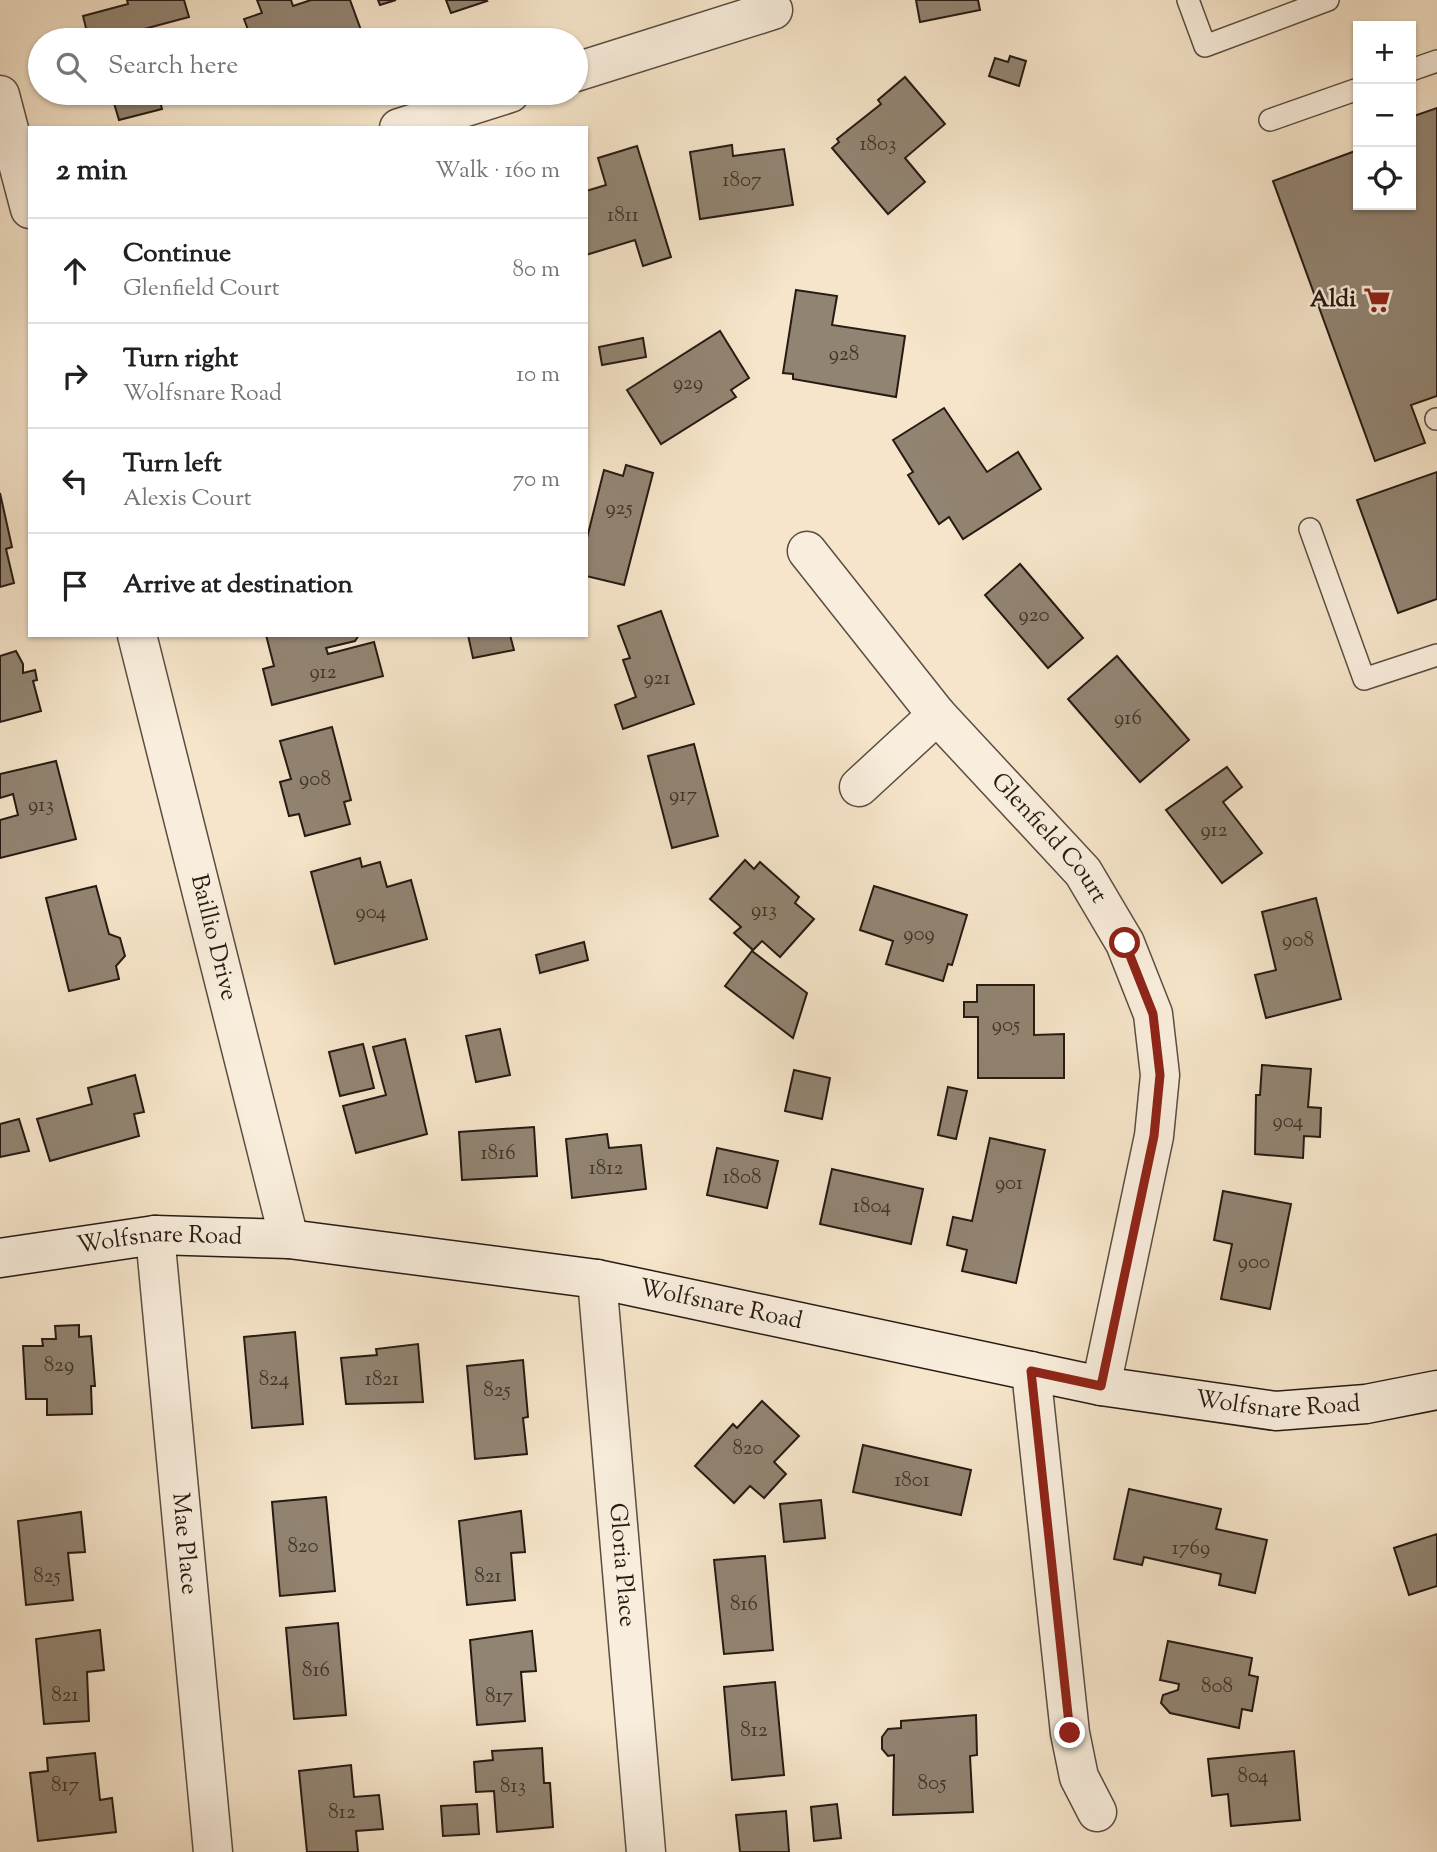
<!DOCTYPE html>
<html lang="en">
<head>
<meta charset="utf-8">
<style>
  body { margin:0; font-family:"Sorts Mill Goudy",serif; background:#f6f6f6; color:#202124 }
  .controls { position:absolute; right:21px; top:21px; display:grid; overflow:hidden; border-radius:0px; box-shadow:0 2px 5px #0004 }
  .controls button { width:63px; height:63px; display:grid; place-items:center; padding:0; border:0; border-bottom:2px solid #e0e0e0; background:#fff; color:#202124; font:35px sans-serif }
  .stop { position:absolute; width:21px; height:21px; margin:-16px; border:5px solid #8f2418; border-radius:50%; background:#fff }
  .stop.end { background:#8f2418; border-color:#fff; box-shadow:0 2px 7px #0008 }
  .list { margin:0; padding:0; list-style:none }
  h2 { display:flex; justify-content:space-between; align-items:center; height:91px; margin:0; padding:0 28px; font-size:30px }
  h2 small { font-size:23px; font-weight:400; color:#757577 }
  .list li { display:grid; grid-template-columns:46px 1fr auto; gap:21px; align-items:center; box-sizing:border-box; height:105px; padding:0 28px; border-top:2px solid #e0e0e0 }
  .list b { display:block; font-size:26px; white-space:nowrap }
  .list p { margin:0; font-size:23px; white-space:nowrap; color:#757577 }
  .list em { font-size:23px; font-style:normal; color:#757577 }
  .icon { flex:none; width:38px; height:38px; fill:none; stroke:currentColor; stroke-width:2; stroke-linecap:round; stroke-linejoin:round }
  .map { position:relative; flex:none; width:1437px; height:1852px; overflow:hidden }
  .search { position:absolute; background:#fff; box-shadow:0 2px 5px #0004; left:28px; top:28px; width:560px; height:77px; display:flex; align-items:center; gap:18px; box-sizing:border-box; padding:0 24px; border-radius:38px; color:#757577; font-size:26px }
  .panel { position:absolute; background:#fff; box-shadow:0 2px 5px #0004; left:28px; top:126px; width:560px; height:511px; border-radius:0px }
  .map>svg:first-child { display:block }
</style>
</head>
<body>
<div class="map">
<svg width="1437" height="1852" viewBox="0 0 1437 1852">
  <rect width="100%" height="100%" fill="#f6e5ca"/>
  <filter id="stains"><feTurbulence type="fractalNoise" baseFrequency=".00286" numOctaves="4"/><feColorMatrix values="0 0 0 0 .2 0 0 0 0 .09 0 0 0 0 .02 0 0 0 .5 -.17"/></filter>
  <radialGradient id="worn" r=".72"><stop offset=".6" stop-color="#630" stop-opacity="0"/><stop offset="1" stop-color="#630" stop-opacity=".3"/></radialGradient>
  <g fill="#928472" stroke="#261a13" stroke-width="2">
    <path d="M127,0h57l5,17 -45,12 2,11h-57l-6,-24 45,-12z"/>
    <path d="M257,0h34l2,6 18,-6h39l12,33 -17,7h-93l-8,-21 18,-6z"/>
    <path d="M378,0h18l-16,5z"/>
    <path d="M446,0h40l1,1 -36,12z"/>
    <path d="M916,0h62l2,10 -60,12z"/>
    <path d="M1010,56l16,5 -7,25 -30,-10 6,-18 13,4z"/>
    <path d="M905,77l40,47 -40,34 20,24 -37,32 -56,-66 7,-6 -2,-3 44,-35 -3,-4z"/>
    <path d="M111,93h47l4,16 -43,11z"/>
    <path d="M1437,108v288l-26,9 14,38 -50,18 -102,-280 85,-31v55h53v-88z"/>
    <path d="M732,145l1,11 51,-7 9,56 -93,14 -10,-67z"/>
    <path d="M637,146l34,111 -28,9 -8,-26 -49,15v-64l20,-6 -8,-27z"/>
    <path d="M796,290l41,6 -5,29 73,11 -9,61 -103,-18v-5l-10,-1z"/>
    <path d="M720,331l29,47 -18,12 5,7 -75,47 -34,-54z"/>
    <path d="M643,338l3,19 -44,8 -3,-18z"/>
    <path d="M944,408l43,64 31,-20 23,37 -78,50 -14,-22 -10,7 -31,-49 5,-3 -20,-32z"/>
    <path d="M626,465l27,8 -29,112 -38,-9v-34l18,-72 19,6z"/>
    <path d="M1437,472v127l-39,14 -41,-113z"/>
    <path d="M0,493l12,54 -6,2 8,34 -14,4z"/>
    <path d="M1020,564l63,74 -35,30 -63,-73z"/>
    <path d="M661,611l33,93 -71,25 -8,-24 21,-8 -13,-37 7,-2 -12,-32z"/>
    <path d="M266,635h93l-4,6 -29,7 2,6 46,-12 9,34 -111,29 -9,-36 11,-3z"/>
    <path d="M468,635h42l4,15 -41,8z"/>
    <path d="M16,651l7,13v9l12,-3 2,10 -4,1 8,30 -41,11v-66z"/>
    <path d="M1117,656l72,84 -49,42 -72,-83z"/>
    <path d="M332,727l19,73 -7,2 6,22 -45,12 -6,-22 -10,2 -9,-34 11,-3 -11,-38z"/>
    <path d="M694,744l24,92 -46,12 -24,-92z"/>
    <path d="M56,761l20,78 -76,19v-38l18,-5 -5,-21 -13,4v-24z"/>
    <path d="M1227,767l15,20 -19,15 39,51 -40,30 -56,-73z"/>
    <path d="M360,858l2,9 18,-5 7,25 24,-7 16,59 -92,25 -24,-92z"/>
    <path d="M745,860l9,9 6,-7 39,35 -4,6 19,16 -34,38 -18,-16 -9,9 -19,-17 7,-6 -31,-28z"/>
    <path d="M96,886l13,48 11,4 5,18 -9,10 3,13 -50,12 -23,-93z"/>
    <path d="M874,886l93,29 -15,50 -4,-1 -5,17 -57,-17 7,-23 -33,-11z"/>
    <path d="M1316,898l25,101 -75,19 -11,-43 21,-5 -14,-58z"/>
    <path d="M584,942l4,18 -48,13 -4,-18z"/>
    <path d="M752,951l55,42 -14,45 -68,-52z"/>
    <path d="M977,985h57v50l30,-1v44h-86v-61h-14v-15h13z"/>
    <path d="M500,1029l10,46 -34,7 -10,-46z"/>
    <path d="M405,1039l22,95 -71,19 -13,-47 43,-11 -13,-48z"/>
    <path d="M363,1044l11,44 -34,8 -11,-44z"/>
    <path d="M1262,1065l49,4 -3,38 13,1 -1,29 -16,-1 -1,22 -48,-4 1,-59h4z"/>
    <path d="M794,1070l36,8 -8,41 -37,-8z"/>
    <path d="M135,1075l9,37 -10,2 5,22 -89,25 -13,-42 55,-15 -4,-16z"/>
    <path d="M948,1087l19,4 -11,48 -18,-4z"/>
    <path d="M19,1119l10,32 -29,6v-33z"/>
    <path d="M534,1127l3,49 -75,4 -3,-48z"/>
    <path d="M607,1134l2,14 32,-3 5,44 -74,9 -6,-59z"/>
    <path d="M990,1138l55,12 -29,133 -54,-12 5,-21 -20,-5 6,-28 19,4z"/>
    <path d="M717,1148l61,13 -11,47 -60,-13z"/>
    <path d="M832,1169l91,20 -12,55 -91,-20z"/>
    <path d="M1223,1191l68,13 -21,105 -49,-10 11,-55 -18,-4z"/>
    <path d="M79,1325v12l12,-1 4,50h-4l1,28 -45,1v-16h-21l-3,-53h20l-1,-7h14l-1,-13z"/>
    <path d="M295,1332l8,92 -51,4 -8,-91z"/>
    <path d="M418,1344l5,58 -77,2 -5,-46 36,-3 -1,-6z"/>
    <path d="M523,1360l5,57 -5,1 4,36 -52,5 -8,-93z"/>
    <path d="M762,1401l37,35 -25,26 12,12 -22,24 -14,-12 -16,17 -39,-37 38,-42 4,4z"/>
    <path d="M863,1445l108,25 -10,45 -108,-23z"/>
    <path d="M1129,1489l92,20 -5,20 51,11 -12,53 -36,-8 2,-11 -77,-17 -2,8 -28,-6z"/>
    <path d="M326,1497l9,94 -55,5 -8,-94z"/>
    <path d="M821,1500l4,38 -41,4 -4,-38z"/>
    <path d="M521,1511l4,41 -14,1 4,47 -48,5 -8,-84z"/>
    <path d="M81,1512l4,40 -17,1 5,47 -47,5 -8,-84z"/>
    <path d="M1437,1534v52l-28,9 -15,-47z"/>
    <path d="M765,1556l8,94 -49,4 -10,-94z"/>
    <path d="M338,1623l8,92 -52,4 -8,-91z"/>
    <path d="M100,1630l4,40 -17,2 2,49 -45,3 -8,-85z"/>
    <path d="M532,1631l4,40 -15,1 4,49 -48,4 -7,-85z"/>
    <path d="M1168,1641l84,17 -3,17 9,2 -6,34 -10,-2 -3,19 -69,-15 -9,-10 2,-8 15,-5 1,-6 -19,-4z"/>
    <path d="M775,1682l9,93 -52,5 -8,-93z"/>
    <path d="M976,1715l1,40 -7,1 3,56 -80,3 1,-60 -6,1 -6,-7v-12l6,-8 13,-1v-7z"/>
    <path d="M542,1748l2,35h6l3,44 -56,5 -3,-41 -18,1 -2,-30 19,-2 -1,-9z"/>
    <path d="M1294,1751l6,69 -69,6 -3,-32 -16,2 -4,-37z"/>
    <path d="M95,1753l5,47 12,-2 4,34 -78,9 -8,-68 18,-2 -1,-13z"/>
    <path d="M351,1765l3,32 25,-2 4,34 -27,2 2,21h-51l-8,-81z"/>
    <path d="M477,1804l2,30 -36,2 -2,-30z"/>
    <path d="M837,1804l4,34 -27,3 -3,-34z"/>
    <path d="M786,1811l3,41h-49l-4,-37z"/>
  </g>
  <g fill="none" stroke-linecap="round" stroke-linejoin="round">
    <defs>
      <g id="lane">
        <path d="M1188,0l17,46 123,-46"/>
        <path d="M1411,70l26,-9"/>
        <path d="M1270,120l88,-31"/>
        <path d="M1436,419h1"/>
        <path d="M1310,529l54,150 73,-24"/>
      </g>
      <g id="street">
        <path d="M576,72l197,-62"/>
        <path d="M0,95l30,114"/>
        <path d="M399,128l111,-35"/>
        <path id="s1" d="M807,551l130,164 146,157 42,71 28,71 7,61 -6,61 -53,250"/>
        <path id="s2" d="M137,635l152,604"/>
        <path d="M859,787l78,-72"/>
        <path id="s3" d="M155,1235l58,617"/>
        <path id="s4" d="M597,1279l49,573"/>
        <path d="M1031,1371l39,362 9,44 18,35"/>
      </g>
      <g id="secondary">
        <path id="s5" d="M0,1258l155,-23 134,4 308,40 504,107 175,25 90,-7 71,-14"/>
      </g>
    </defs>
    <use href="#lane" stroke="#5a4d41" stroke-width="24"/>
    <use href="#street" stroke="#5a4d41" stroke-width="41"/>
    <use href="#secondary" stroke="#261a13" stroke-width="41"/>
    <use href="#lane" stroke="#f9eedd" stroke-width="21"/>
    <use href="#street" stroke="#f9eedd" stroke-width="38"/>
    <use href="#secondary" stroke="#f9eedd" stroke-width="38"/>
  </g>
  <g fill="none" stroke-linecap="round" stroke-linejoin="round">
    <path stroke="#8f2418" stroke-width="9" d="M1070,1733l-39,-362 70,15 53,-250 6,-61 -7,-61 -28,-71"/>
  </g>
  <defs>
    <symbol id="supermarket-bare" viewBox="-9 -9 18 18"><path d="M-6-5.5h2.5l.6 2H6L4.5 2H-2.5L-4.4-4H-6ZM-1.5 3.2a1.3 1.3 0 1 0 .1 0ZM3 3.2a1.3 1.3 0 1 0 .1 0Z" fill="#8f2418" stroke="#f9eedd" stroke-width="2.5" paint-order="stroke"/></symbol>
  </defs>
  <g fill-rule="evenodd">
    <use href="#supermarket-bare" x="1358" y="281" width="38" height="38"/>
  </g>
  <g text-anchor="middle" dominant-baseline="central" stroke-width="5" stroke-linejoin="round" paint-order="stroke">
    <g font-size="21" fill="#41342b">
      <text x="878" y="145">1803</text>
      <text x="742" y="181">1807</text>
      <text x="623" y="216">1811</text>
      <text x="844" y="355">928</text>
      <text x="688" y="384">929</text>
      <text x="619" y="509">925</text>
      <text x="1034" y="616">920</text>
      <text x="323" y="673">912</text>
      <text x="657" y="679">921</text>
      <text x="1128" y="719">916</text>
      <text x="315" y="780">908</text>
      <text x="683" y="796">917</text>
      <text x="41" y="806">913</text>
      <text x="1214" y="831">912</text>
      <text x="764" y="911">913</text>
      <text x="371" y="913">904</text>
      <text x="919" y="935">909</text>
      <text x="1298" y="941">908</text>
      <text x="1006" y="1026">905</text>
      <text x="1288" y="1122">904</text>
      <text x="498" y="1154">1816</text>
      <text x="606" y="1169">1812</text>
      <text x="742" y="1178">1808</text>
      <text x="1009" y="1184">901</text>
      <text x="872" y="1207">1804</text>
      <text x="1254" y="1263">900</text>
      <text x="59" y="1366">829</text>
      <text x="274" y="1380">824</text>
      <text x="382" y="1380">1821</text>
      <text x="497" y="1391">825</text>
      <text x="748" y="1449">820</text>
      <text x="912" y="1481">1801</text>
      <text x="303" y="1547">820</text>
      <text x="1191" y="1549">1769</text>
      <text x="47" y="1577">825</text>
      <text x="488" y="1577">821</text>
      <text x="744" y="1605">816</text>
      <text x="316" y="1671">816</text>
      <text x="1217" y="1687">808</text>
      <text x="65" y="1696">821</text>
      <text x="499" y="1697">817</text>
      <text x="754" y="1731">812</text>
      <text x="1253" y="1777">804</text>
      <text x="932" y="1784">805</text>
      <text x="65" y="1786">817</text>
      <text x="513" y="1787">813</text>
      <text x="342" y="1813">812</text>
    </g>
    <g font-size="24" font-weight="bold" fill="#261a13" stroke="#f9eedd" text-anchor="end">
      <text x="1356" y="300">Aldi</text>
    </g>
    <g font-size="24" fill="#261a13" stroke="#f9eedd">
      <text stroke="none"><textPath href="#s1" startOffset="376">Glenfield Court</textPath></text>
      <text stroke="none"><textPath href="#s2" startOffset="312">Baillio Drive</textPath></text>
      <text stroke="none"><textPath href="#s5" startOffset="161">Wolfsnare Road</textPath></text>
      <text stroke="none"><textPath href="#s5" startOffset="728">Wolfsnare Road</textPath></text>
      <text stroke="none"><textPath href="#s5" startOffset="1295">Wolfsnare Road</textPath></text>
      <text stroke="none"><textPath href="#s3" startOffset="310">Mae Place</textPath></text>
      <text stroke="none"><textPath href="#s4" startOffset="287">Gloria Place</textPath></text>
    </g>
  </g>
  <rect width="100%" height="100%" filter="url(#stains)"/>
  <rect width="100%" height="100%" fill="url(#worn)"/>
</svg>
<div class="controls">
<button>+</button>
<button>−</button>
<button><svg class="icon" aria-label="locate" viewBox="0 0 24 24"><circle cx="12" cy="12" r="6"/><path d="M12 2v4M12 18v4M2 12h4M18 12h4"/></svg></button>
</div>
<div class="stop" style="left:1125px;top:943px"></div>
<div class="stop end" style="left:1070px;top:1733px"></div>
<div class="search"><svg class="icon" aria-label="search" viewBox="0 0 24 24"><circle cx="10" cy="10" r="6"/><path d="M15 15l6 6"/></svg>Search here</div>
<section class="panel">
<h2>2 min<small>Walk · 160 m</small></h2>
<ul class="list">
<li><svg class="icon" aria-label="ahead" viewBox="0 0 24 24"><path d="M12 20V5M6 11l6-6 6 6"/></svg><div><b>Continue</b><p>Glenfield Court</p></div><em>80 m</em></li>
<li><svg class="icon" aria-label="right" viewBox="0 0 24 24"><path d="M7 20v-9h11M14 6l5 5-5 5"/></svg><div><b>Turn right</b><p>Wolfsnare Road</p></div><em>10 m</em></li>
<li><svg class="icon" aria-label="left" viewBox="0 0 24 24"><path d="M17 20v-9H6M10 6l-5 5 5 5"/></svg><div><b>Turn left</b><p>Alexis Court</p></div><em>70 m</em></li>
<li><svg class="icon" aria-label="arrive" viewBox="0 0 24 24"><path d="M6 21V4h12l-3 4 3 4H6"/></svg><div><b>Arrive at destination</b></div></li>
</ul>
</section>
</div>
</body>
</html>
